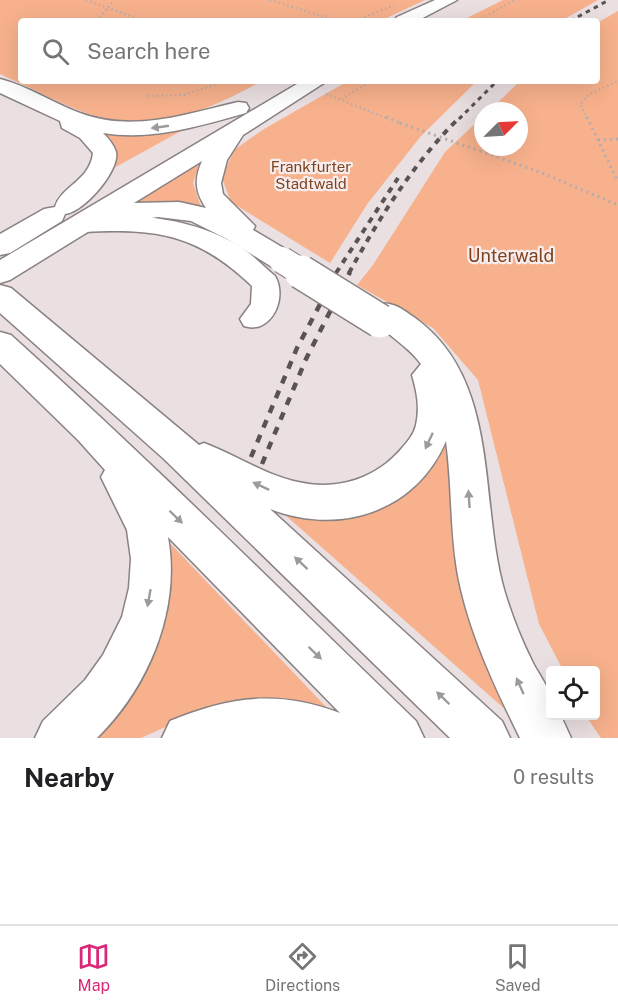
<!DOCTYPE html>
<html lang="en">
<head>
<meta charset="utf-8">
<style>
  body { margin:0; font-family:"Public Sans",sans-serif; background:#f2f2f2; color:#202124 }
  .controls { position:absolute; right:18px; bottom:18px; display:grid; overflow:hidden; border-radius:6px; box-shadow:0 6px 24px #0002 }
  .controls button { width:54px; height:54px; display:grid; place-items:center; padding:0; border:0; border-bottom:2px solid #e0e0e0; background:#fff; color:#202124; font:30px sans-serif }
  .compass { position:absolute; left:474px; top:102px; width:54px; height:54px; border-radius:50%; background:#fff; box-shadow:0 6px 24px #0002; rotate:66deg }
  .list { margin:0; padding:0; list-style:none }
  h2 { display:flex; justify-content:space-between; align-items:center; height:78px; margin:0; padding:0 24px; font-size:26px }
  h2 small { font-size:20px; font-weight:400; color:#757577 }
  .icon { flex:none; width:33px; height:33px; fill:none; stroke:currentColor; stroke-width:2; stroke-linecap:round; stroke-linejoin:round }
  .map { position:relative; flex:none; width:618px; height:738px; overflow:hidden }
  .search { position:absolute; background:#fff; box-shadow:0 6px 24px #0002; left:18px; right:18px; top:18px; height:66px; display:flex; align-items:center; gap:15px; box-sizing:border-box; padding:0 21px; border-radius:6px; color:#757577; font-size:22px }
  .sheet { height:186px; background:#fff }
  nav { display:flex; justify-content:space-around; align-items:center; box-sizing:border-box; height:84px; border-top:2px solid #e0e0e0; background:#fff; font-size:16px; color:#757577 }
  nav a { display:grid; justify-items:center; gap:3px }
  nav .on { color:#db2777 }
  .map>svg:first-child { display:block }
</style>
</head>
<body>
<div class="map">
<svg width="618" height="738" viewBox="0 0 618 738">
  <rect width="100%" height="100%" fill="#eadfe1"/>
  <g fill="#f7b18c">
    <path d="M0,0h425l-45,21h-359v60h241c-50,27 -107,54 -165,36 -33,-11 -66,-29 -97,-43z"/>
    <path d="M503,0h95l-37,21h-100z"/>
    <path d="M618,11v727h-17l-15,-22h10v-46h-33l-24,-46 -61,-244 -45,-52 -76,-43 16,-20 72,-113 38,-36v31h36v-36h-30l31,-30h77v-58z"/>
    <path d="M348,81h129l-56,55 -53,67 -38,60 -99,-61 -9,-24 12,-28 30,-21z"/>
    <path d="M192,125l-80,44 -13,-37z"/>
    <path d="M200,161l-7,22 8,24h-78z"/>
    <path d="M447,443l6,104 10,48 44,116 -224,-198z"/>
    <path d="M165,538l165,173 -158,13 -31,14h-61z"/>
  </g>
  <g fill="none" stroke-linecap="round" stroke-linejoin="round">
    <defs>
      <path id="minor" d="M121,215c40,2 83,9 118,31 13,8 24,20 36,30 13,22 -4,59 -31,50l-4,-7 11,-15 1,-18c-53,-51 -95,-58 -167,-54l-9,-2 -3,-6 3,-6z"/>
      <g id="highway">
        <path d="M435,0h22l-40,21h-23l3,-4z"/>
        <path d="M0,79c28,7 53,24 80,34 53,20 106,1 158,-11l8,1 3,5 -3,5c-47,13 -94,28 -143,20 5,5 11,12 13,19 4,19 -33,61 -51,62l-3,7 -52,32 -10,2v-21l44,-25 11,-2c6,-21 35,-26 38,-54l-13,-15 -18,-10 -2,-7 -60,-28z"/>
        <path d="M302,81h25l-84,54 -16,25 -6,23 2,11 32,32 -2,4 39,23 4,7 -4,7 -10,3 -10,-3 -45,-28 -36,-18 -33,-4 -59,8 -89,55 -10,3v-23zM202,161c-8,18 -7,31 4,47l-27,-6 -45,1z"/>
        <path d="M0,285l11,3 188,157 5,-2c32,12 61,32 94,39 39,9 78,-3 104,-34 6,-7 12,-14 14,-23 4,-18 1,-33 -4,-50l9,-11c-15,-21 -41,-32 -51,-51l4,-8c17,-5 27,3 41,13 87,63 63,184 90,275 7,23 16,46 27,68 5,11 16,24 18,36 2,6 0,13 0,19h11l10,22h-51c-26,-53 -53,-110 -63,-168 -7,-43 -5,-86 -11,-129 -30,71 -107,95 -176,68l232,212 8,17h-60l-286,-279 -164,-146z"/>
        <path d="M0,332l11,3c139,125 271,257 405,386l8,17h-262l8,-17c60,-25 108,-31 170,-8l-172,-176c13,72 -19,150 -71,201h-62l8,-17 42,-41 18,-25 19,-38 7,-29 2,-29 -4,-29 -26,-53 4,-7 -27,-30 -78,-76z"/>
      </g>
    </defs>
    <use href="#minor" stroke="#8a8182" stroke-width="3"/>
    <use href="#highway" stroke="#8a8182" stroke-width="3"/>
    <g stroke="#b5acad" stroke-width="2" stroke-dasharray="1.5 3" stroke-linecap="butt">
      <path d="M86,0l58,21"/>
      <path d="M270,0l68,21"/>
      <path d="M97,21l17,-21"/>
      <path d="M356,21l38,-16"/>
      <path d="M477,21l38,-21"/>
      <path d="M326,94l63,25"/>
      <path d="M148,96l36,-1 42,-14"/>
      <path d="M341,99l31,-18"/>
      <path d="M587,119l-7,-15 10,-10 28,-13"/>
    </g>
    <g stroke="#b5acad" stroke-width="3" stroke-dasharray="2 4" stroke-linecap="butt">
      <path d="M386,117l14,6"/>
      <path d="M587,117l31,65"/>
      <path d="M598,140l20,-1"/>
      <path d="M480,151l62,22 76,32"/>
    </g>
    <use href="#minor" fill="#fff" fill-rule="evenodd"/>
    <use href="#highway" fill="#fff" fill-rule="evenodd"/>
    <g stroke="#595354" stroke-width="3" stroke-dasharray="4.5 4.5" stroke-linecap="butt">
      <path d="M570,21l39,-21"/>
      <path d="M459,119l38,-38"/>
    </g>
    <g stroke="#595354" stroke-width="4" stroke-dasharray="6 6" stroke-linecap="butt">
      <path d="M336,273l62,-95"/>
      <path d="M349,273c30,-55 66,-112 111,-156"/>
    </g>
    <g stroke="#595354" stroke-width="4.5" stroke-dasharray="8 8" stroke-linecap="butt">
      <path d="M251,457l46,-109 40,-76"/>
      <path d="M262,464l44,-105 44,-87"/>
    </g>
    <defs>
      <path id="highway-bridge-far1" d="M282,260l21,13"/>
      <path id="highway-bridge" d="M301,272l79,49"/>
    </defs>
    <use href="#highway-bridge-far1" stroke="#8a8182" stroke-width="28" stroke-linecap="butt"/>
    <use href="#highway-bridge" stroke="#8a8182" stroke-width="36" stroke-linecap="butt"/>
    <path stroke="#b5acad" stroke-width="3" stroke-dasharray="2 4" stroke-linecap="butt" d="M400,123l80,28"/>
    <use href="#highway-bridge-far1" stroke="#fff" stroke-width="26"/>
    <use href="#highway-bridge" stroke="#fff" stroke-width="33"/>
  </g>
  <defs><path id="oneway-solid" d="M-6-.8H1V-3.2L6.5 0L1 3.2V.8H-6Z" transform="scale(1.5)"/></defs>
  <g fill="#9c9a9a">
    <use href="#oneway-solid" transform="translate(160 127) rotate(172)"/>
    <use href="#oneway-solid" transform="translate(429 441) rotate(115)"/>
    <use href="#oneway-solid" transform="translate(261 486) rotate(-155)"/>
    <use href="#oneway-solid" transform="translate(469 499) rotate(-94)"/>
    <use href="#oneway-solid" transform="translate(176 517) rotate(44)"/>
    <use href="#oneway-solid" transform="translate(301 563) rotate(-137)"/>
    <use href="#oneway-solid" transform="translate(149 598) rotate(100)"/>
    <use href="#oneway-solid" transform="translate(315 653) rotate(44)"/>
    <use href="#oneway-solid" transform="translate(520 686) rotate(-114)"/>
    <use href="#oneway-solid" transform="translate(443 698) rotate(-136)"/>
  </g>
  <g text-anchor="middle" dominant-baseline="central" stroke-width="4.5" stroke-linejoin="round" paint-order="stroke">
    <g font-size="15" fill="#7e4320" stroke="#f7edee">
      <text x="311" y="166">Frankfurter<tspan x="311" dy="17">Stadtwald</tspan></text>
    </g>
    <g font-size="18" fill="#7e4320" stroke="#f7edee">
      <text x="511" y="255">Unterwald</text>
    </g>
  </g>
</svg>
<div class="controls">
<button><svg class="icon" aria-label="locate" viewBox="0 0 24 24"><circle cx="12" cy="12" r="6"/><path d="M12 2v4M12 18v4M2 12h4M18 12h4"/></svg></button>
</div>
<svg class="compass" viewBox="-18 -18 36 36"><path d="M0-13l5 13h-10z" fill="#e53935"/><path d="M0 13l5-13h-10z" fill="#757577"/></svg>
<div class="search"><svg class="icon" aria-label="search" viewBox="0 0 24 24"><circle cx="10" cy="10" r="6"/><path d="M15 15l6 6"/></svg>Search here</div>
</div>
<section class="sheet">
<h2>Nearby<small>0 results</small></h2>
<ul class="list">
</ul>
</section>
<nav>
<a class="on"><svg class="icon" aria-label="map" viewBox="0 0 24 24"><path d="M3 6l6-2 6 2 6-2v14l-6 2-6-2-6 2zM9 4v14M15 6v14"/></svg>Map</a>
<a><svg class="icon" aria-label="directions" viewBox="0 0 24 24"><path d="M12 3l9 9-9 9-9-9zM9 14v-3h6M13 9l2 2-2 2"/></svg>Directions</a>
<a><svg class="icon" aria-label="saved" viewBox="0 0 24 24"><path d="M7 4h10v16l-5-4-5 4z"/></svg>Saved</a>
</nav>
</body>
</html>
